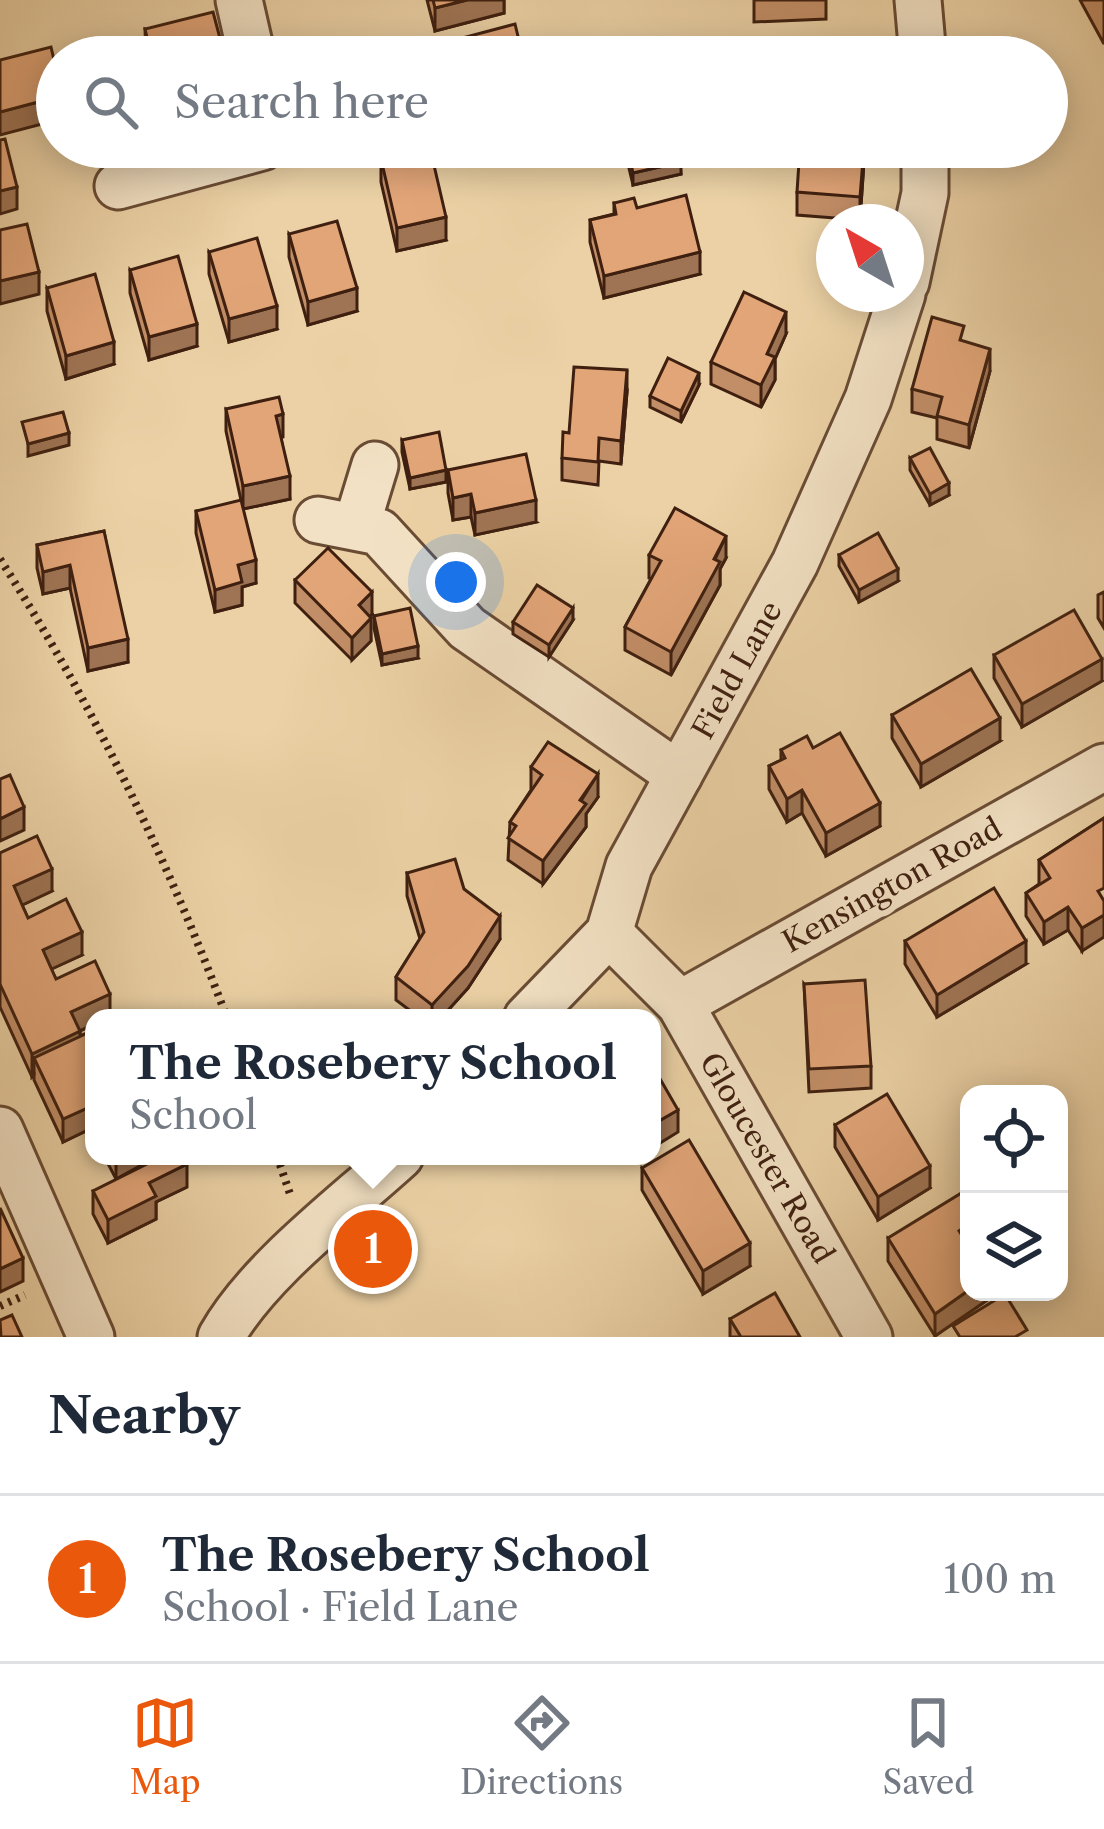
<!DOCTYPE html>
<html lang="en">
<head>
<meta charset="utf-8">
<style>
  body { margin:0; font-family:"Libre Caslon Text",serif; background:#f2f2f3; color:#1f2937 }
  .controls { position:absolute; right:36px; bottom:36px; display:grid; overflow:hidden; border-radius:24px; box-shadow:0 6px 30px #0003 }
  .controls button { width:108px; height:108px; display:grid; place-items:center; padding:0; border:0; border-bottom:3px solid #e0e1e3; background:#fff; color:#1f2937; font:60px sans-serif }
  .compass { position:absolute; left:816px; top:204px; width:108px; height:108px; border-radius:50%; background:#fff; box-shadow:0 6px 30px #0003; rotate:321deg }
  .you { position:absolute; left:456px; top:582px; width:42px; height:42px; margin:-30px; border:9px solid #fff; border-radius:50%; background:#1a73e8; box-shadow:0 0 0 18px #1a73e833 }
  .badge { display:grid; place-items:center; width:78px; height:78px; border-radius:50%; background:#ea580c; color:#fff; font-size:39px; font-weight:700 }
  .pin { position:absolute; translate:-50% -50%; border:6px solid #fff; box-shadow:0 3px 12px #0006 }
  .popup { position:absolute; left:85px; top:1009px; width:576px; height:156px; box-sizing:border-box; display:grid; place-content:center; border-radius:24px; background:#fff; filter:drop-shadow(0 3px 9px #0005); font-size:39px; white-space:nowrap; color:#747a83 }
  .popup b { font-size:45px; color:#1f2937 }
  .popup::after { content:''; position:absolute; left:50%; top:100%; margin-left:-24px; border:24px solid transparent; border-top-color:#fff }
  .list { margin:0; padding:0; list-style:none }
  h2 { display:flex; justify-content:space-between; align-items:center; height:156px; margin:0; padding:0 48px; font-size:51px }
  h2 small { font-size:39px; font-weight:400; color:#747a83 }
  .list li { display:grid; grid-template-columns:78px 1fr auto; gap:36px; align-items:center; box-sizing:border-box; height:168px; padding:0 48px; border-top:3px solid #e0e1e3 }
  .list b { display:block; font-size:45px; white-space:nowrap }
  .list p { margin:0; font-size:39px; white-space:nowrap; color:#747a83 }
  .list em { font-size:39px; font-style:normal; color:#747a83 }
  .icon { flex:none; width:66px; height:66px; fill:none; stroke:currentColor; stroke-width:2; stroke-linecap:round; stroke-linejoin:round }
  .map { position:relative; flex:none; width:1104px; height:1337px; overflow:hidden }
  .search { position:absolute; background:#fff; box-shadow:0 6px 30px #0003; left:36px; right:36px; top:36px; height:132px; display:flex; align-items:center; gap:30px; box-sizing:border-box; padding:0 42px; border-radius:66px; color:#747a83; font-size:45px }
  .sheet { height:324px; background:#fff }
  nav { display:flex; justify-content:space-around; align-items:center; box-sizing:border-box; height:168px; border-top:3px solid #e0e1e3; background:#fff; font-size:33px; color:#747a83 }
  nav a { display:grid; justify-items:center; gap:6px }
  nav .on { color:#ea580c }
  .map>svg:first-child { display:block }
</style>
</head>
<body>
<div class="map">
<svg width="1104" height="1337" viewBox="0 0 1104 1337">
  <rect width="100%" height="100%" fill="#ebd1a5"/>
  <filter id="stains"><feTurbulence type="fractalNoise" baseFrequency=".00167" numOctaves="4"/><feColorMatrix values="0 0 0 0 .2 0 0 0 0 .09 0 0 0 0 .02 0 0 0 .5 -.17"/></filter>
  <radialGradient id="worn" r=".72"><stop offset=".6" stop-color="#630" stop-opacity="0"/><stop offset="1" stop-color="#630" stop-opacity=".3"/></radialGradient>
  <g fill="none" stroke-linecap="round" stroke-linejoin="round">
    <defs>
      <g id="street">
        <path d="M239,0l13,57"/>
        <path d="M918,0l5,57"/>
        <path d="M118,186l144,-39"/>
        <path d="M906,282l19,-89v-46"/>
        <path d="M318,520l61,12 88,96 212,147"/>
        <path d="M357,524l18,-59"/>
        <path d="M609,933l71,71 189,333"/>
        <path d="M680,1004l424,-237"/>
        <path d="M527,1018l82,-85 20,-67 166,-303 73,-164 34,-105"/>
        <path d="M0,1130l91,207"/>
        <path d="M221,1337c38,-67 122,-129 179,-181"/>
      </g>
    </defs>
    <use href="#street" stroke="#6a4c35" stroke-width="51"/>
    <g stroke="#3f2010" stroke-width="8" stroke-dasharray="3 6" stroke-linecap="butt">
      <path d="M0,559c92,144 167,299 227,459"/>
      <path d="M277,1156l13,38"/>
      <path d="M0,1306l25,-11"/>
    </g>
    <use href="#street" stroke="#f2e1c4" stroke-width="45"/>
  </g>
  <g fill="#c28e67" stroke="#3f2010" stroke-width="3">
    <path d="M427,0h77v13l-69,18z"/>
    <path d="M754,0h72v19l-72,3z"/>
    <path d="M1080,0h24v44z"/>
    <path d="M145,29l80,28h-79z"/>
    <path d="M624,147h54l3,27 -48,11z"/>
    <path d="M865,147l-5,73 -63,-5v-23z"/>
    <path d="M381,159l65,81 -49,11 -16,-69z"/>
    <path d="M614,203l23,5 63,66 -96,24 -14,-56v-22l24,-6z"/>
    <path d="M289,234l68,77 -49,14 -19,-68z"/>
    <path d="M209,252l68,77 -48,13 -20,-68z"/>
    <path d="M130,270l67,76 -48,14 -19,-67z"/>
    <path d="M47,288l67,76 -48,15 -19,-68z"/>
    <path d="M786,334l-11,25v21l-14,27 -50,-23v-22z"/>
    <path d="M964,342l26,29 -21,77 -32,-9v-21l-25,-6v-23z"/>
    <path d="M699,385l-18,37 -31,-15v-11z"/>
    <path d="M627,392l-6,72 -22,-3 -1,24 -36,-5v-22z"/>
    <path d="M226,409l57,28h-2l9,62 -47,10 13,74 -14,4v18l-27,7 -19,-79v-22l46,-6 -16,-74z"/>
    <path d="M402,440l44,42 -36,7 -8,-37z"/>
    <path d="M910,458l39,37 -19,10 -20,-35z"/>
    <path d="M448,470l88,52 -61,13 -4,-18 -18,3 -5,-27z"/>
    <path d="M104,531l24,131 -40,9 -18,-83 -27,6 -6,-26v-23z"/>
    <path d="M649,555l77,3 -6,11v16l-49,90 -46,-25v-23l26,-48 -2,-1z"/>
    <path d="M839,555l59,26 -39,21 -20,-36z"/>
    <path d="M295,580l77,34 -2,3 1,24 -19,19 -57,-57z"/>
    <path d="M1104,592v36l-6,-10v-23z"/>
    <path d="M374,616l44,42 -36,7 -8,-37z"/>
    <path d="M573,620l-24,37 -36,-23v-12z"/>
    <path d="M994,655l108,26 -80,46 -28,-49z"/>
    <path d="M892,715l108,26 -79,46 -29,-49z"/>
    <path d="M813,748l67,78 -54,30 -24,-43 -15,9 -18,-33v-23l12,-6v-10z"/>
    <path d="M531,767l67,30 -12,17v13l-43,57 -35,-24 2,-38 21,-32z"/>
    <path d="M1104,818l-22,133 -14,-21 -24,14 -18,-28v-23l13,-9v-24z"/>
    <path d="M0,853l52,38 -30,14 6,13 54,37 -31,14 5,10 54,38 -30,14v5l14,-6v97l-31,15 -29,-62v-5l-2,2 -32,-70z"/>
    <path d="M407,873l57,16 36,50 -32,49 -27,30h-21l-24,-18v-23l24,-38 -13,-43z"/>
    <path d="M905,941l121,23 -89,53 -32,-53z"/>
    <path d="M804,984l67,82v22l-62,4z"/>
    <path d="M835,1125l95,63 -52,32 -43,-73z"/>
    <path d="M104,1156h54l-42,23z"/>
    <path d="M642,1168l108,98 -47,28 -61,-104z"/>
    <path d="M187,1187l-31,15v17l-48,24 -15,-29v-23z"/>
    <path d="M888,1238l81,54h30l-64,44 -47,-75z"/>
    <path d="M730,1319l70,18h-70z"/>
  </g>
  <g fill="#9e7454" stroke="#3f2010" stroke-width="3">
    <path d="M467,0h37v13l-69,18v-23z"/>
    <path d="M57,97v23l-57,15v-23z"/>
    <path d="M864,147h1l-5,73v-23z"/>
    <path d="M681,162v12l-48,11v-12z"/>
    <path d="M17,187v22l-17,5v-23z"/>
    <path d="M446,217v23l-49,11v-23z"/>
    <path d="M700,252v22l-96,24v-22z"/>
    <path d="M39,272v22l-39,10v-23z"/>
    <path d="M357,288v23l-49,14v-23z"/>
    <path d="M277,306v23l-48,13v-23z"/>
    <path d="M786,312v22l-11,25v21l-14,27v-22l6,-31z"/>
    <path d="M197,324v22l-48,14v-23z"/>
    <path d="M114,342v22l-48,15v-23z"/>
    <path d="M990,349v22l-21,77v-23z"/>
    <path d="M627,370v22l-6,72v-23z"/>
    <path d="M699,373v12l-18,37v-11z"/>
    <path d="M283,414v23l-7,1v-22z"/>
    <path d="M69,433v12l-41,11v-12z"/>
    <path d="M446,470v12l-36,7v-11z"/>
    <path d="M290,476v23l-47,10v-23z"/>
    <path d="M949,483v12l-19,10v-11z"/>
    <path d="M471,494v23l-18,3v-22z"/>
    <path d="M536,500v22l-61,13v-22z"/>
    <path d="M726,536v22l-6,11v16l-49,90v-23z"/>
    <path d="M256,560v23l-14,4v18l-27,7v-22l23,-25z"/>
    <path d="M70,565v23l-27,6v-22z"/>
    <path d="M898,569v12l-39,21v-12z"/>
    <path d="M372,592v22l-13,14v-23z"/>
    <path d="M573,608v12l-24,37v-12z"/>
    <path d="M371,618v23l-19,19v-22z"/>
    <path d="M128,639v23l-40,9v-23z"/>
    <path d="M418,646v12l-36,7v-11z"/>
    <path d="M1102,659v22l-80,46v-23z"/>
    <path d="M1000,718v23l-79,46v-23z"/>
    <path d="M598,774v23l-12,17v13l-43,57v-23z"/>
    <path d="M802,790v23l-15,9v-23z"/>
    <path d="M880,803v23l-54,30v-23z"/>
    <path d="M24,807v23l-24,11v-22z"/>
    <path d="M52,869v22l-38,18v-23z"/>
    <path d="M1068,907v23l-24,14v-22z"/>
    <path d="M1104,915v22l-22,14v-23z"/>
    <path d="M500,916v23l-32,49 -27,30h-9v-13z"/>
    <path d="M82,932v23l-39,18v-23z"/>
    <path d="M1026,941v23l-89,53v-22z"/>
    <path d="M110,994v23l-16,1v6l-23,11v-23z"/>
    <path d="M80,1031v23l-46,4v17l-2,2v-23z"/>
    <path d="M94,1105v22l-31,15v-23z"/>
    <path d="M678,1110v22l-26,16v-23z"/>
    <path d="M116,1156h42l-42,23z"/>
    <path d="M187,1164v23l-31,15v17l-48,24v-23l41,-37z"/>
    <path d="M930,1166v22l-52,32v-23z"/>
    <path d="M969,1224v23l-10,-16z"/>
    <path d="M750,1243v23l-47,28v-23z"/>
    <path d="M23,1258v23l-23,11v-23z"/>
    <path d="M969,1290v2h30l-64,44v-22z"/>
  </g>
  <g fill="#e2a578" stroke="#3f2010" stroke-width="3">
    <path d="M433,0h34l-32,8z"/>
    <path d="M213,12l12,45h-73l-7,-28z"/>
    <path d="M515,24l8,33h-72l-4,-15z"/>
    <path d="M51,47l6,26v24l-57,15v-52z"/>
    <path d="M5,139l12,48 -17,4v-51z"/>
    <path d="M627,147h51l3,15 -48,11z"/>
    <path d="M800,147h64l-4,50 -63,-5z"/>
    <path d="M430,148l16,69 -49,11 -16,-69z"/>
    <path d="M686,195l14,57 -96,24 -14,-56 26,-6 -2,-11 20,-5 3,10z"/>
    <path d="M337,221l20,67 -49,14 -19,-68z"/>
    <path d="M27,224l12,48 -39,9v-51z"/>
    <path d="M257,238l20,68 -48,13 -20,-67z"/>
    <path d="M178,256l19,68 -48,13 -19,-67z"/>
    <path d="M95,274l19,68 -48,14 -19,-68z"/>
    <path d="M744,292l42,20 -19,42 8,3 -14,28 -50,-23z"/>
    <path d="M932,317l32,9 -4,14 30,9 -21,76 -32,-9 5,-19 -30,-8z"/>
    <path d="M668,358l31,15 -18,38 -31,-15z"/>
    <path d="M574,367l53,3 -6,71 -22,-3 -1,24 -36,-4 1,-26 6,1z"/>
    <path d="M279,397l4,17 -7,2 14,60 -47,10 -17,-77z"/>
    <path d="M63,412l6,21 -41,11 -6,-22z"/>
    <path d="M439,432l7,38 -36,8 -8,-38z"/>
    <path d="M930,448l19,35 -19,11 -20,-36z"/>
    <path d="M526,454l10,46 -61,13 -4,-19 -18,4 -5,-28z"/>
    <path d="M241,500l15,60 -18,5 4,17 -27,8 -19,-79z"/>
    <path d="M675,508l51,28 -12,23 6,3 -49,90 -46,-25 36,-66 -12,-6z"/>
    <path d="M104,531l24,108 -40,9 -18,-83 -27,7 -6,-27z"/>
    <path d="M878,533l20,36 -39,21 -20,-35z"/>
    <path d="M328,548l44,44 -13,13 12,13 -19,20 -57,-58z"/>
    <path d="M537,585l36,23 -24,37 -36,-23z"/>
    <path d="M410,608l8,38 -36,8 -8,-38z"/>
    <path d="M1074,610l28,49 -80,45 -28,-49z"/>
    <path d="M971,669l29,49 -79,46 -29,-49z"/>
    <path d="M840,733l40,70 -54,30 -24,-43 -15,9 -18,-33 16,-8 -4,-8 26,-14 6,12z"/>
    <path d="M548,742l50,32 -18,26 6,4 -43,57 -35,-23 8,-12 -6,-4 32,-47 -11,-8z"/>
    <path d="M10,775l14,32 -24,12v-40z"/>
    <path d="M1104,818v70l-6,3 6,10v14l-22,13 -14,-21 -24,15 -18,-29 24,-15 -11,-18z"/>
    <path d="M37,836l15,33 -38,17 9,21 5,11 38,-19 16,33 -39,18 13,29 39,-18 15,33 -39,18 9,19 -48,23 -32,-70v-131z"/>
    <path d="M455,859l9,30 36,27 -32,50 -36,39 -36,-28 28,-45 -17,-59z"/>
    <path d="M994,888l32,53 -89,54 -32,-54z"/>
    <path d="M865,980l6,86 -62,3 -5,-85z"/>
    <path d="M94,1030v75l-31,14 -29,-61z"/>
    <path d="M652,1065l26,45 -26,15z"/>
    <path d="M887,1094l43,72 -52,31 -43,-72z"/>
    <path d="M689,1140l61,103 -47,28 -61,-103z"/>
    <path d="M163,1156h20l4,8 -38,19 7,13 -48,24 -15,-29z"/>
    <path d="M968,1189l1,35 -10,7 10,15v44l-34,24 -47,-76z"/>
    <path d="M0,1208l23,50 -23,11z"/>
    <path d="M775,1293l25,44h-59l-11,-18z"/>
    <path d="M1005,1294l22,36 -12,7h-55l-7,-11z"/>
    <path d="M12,1315l10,22h-21l-1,-17z"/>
  </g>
  <g text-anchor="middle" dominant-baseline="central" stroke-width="12" stroke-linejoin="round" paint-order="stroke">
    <g font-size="30" fill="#3f2010" stroke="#f2e1c4">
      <text transform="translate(737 670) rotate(-61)">Field Lane</text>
      <text transform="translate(892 885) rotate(-29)">Kensington Road</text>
      <text transform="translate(767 1158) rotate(60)">Gloucester Road</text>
    </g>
  </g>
  <rect width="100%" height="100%" filter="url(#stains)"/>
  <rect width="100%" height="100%" fill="url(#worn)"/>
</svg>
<div class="controls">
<button><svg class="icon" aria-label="locate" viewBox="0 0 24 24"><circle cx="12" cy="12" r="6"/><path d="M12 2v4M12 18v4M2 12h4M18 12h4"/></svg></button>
<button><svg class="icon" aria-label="layers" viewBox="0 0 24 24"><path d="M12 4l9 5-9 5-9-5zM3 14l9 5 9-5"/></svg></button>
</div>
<svg class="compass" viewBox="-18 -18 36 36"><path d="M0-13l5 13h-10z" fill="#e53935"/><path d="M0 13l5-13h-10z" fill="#747a83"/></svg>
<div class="you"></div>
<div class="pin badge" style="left:373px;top:1249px">1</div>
<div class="popup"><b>The Rosebery School</b>School</div>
<div class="search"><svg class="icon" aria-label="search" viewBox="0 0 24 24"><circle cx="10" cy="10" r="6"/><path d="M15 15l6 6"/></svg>Search here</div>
</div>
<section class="sheet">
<h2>Nearby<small></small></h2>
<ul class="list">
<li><span class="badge">1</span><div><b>The Rosebery School</b><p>School · Field Lane</p></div><em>100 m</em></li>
</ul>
</section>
<nav>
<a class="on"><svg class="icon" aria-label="map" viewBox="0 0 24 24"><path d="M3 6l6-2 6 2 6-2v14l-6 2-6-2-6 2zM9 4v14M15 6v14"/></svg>Map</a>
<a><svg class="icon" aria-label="directions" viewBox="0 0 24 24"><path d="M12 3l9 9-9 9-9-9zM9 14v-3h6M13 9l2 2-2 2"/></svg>Directions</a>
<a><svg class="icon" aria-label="saved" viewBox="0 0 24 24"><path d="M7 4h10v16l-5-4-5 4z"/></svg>Saved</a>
</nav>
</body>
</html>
